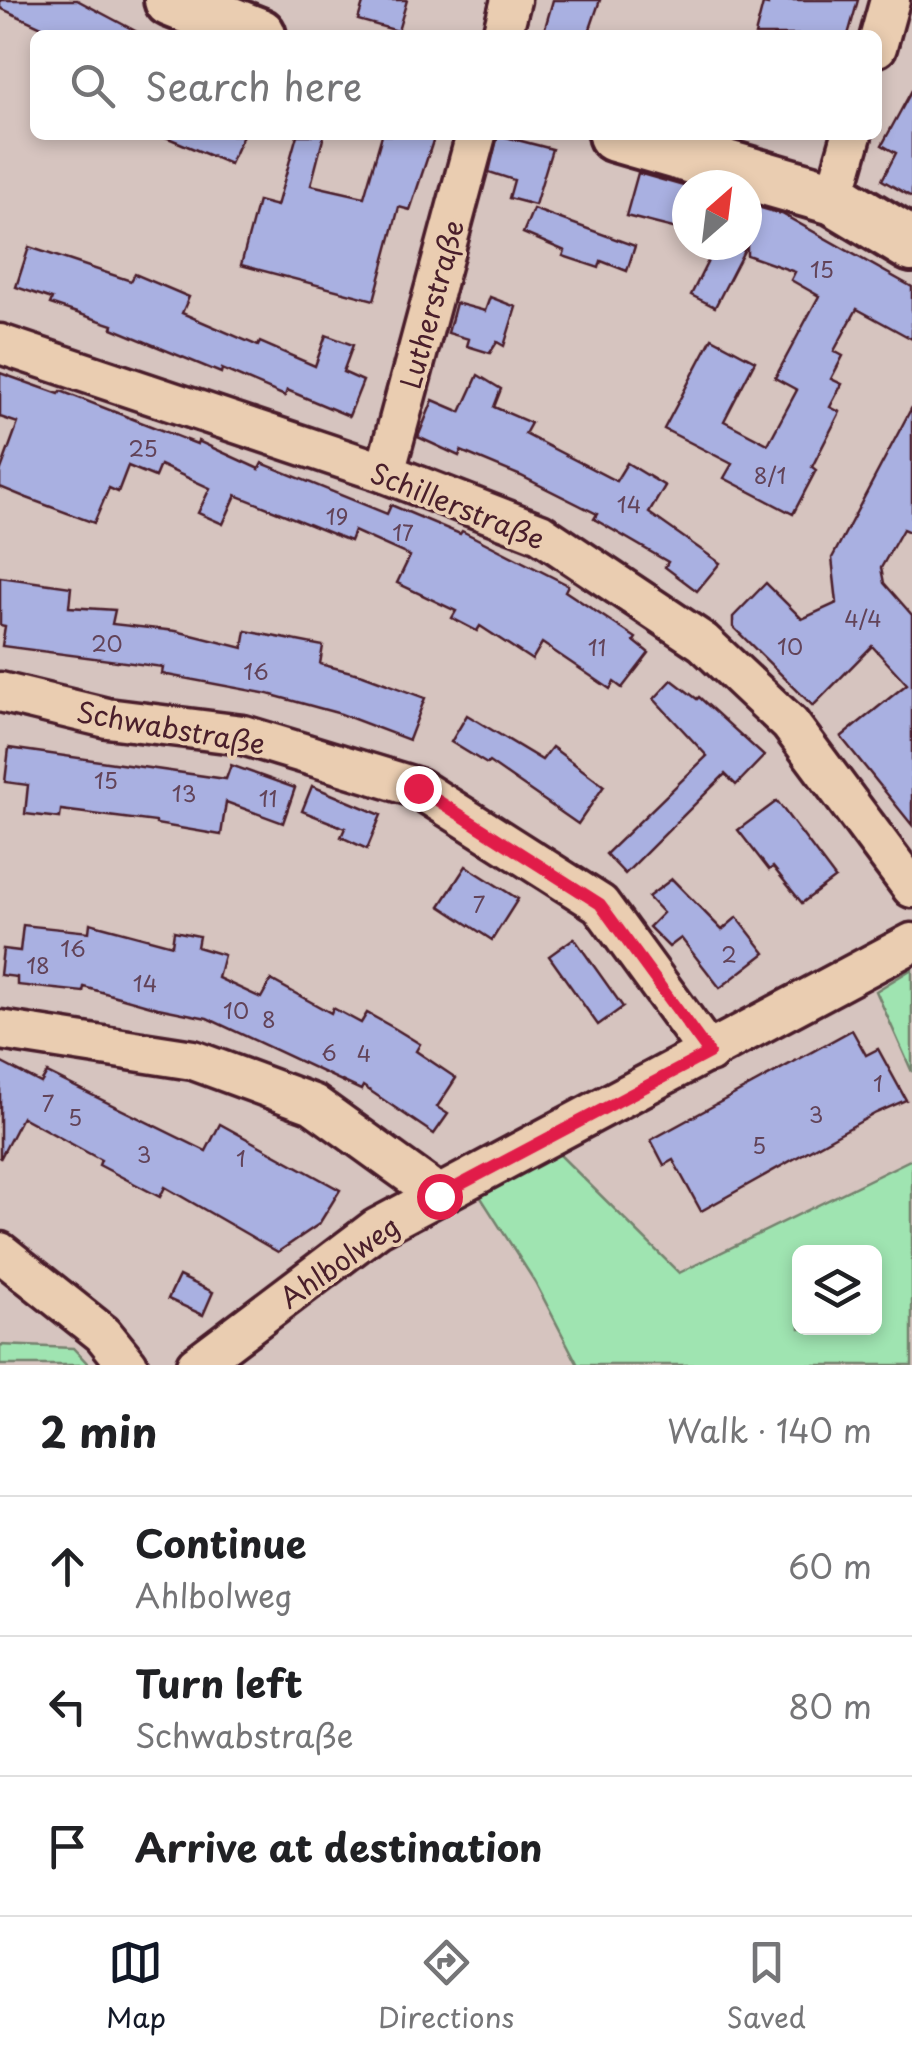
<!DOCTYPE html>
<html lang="en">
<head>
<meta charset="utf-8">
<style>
  body { margin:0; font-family:"Playpen Sans",sans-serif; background:#f2f2f2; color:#202124 }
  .controls { position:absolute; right:30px; bottom:30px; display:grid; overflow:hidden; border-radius:15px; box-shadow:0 5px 15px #0003 }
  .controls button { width:90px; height:90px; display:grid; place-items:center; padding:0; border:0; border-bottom:2px solid #e0e0e0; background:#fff; color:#202124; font:50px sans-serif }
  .compass { position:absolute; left:672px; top:170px; width:90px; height:90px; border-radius:50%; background:#fff; box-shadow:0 5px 15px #0003; rotate:28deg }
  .stop { position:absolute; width:30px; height:30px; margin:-22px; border:8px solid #e11d48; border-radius:50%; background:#fff }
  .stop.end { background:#e11d48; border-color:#fff; box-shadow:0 2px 10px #0008 }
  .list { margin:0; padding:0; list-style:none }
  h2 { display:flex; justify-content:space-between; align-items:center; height:130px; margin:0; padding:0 40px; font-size:42px }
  h2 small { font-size:32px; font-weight:400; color:#757577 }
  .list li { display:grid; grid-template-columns:65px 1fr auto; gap:30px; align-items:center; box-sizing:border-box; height:140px; padding:0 40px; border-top:2px solid #e0e0e0 }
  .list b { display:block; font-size:38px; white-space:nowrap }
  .list p { margin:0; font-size:32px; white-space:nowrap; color:#757577 }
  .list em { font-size:32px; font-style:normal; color:#757577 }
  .icon { flex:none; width:55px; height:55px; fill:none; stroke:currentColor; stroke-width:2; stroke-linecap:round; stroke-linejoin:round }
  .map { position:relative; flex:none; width:912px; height:1365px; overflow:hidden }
  .search { position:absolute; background:#fff; box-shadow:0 5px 15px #0003; left:30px; right:30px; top:30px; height:110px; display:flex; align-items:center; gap:25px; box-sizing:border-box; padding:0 35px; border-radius:15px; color:#757577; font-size:38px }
  .sheet { height:550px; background:#fff }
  nav { display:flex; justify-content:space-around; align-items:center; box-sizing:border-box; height:140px; border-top:2px solid #e0e0e0; background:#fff; font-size:28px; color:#757577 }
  nav a { display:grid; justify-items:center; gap:5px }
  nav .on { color:#111827 }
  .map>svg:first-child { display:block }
</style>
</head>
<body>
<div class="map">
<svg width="912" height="1365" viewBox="0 0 912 1365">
  <rect width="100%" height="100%" fill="#d6c4bf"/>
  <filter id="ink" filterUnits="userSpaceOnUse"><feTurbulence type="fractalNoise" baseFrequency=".01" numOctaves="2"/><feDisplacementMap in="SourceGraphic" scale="20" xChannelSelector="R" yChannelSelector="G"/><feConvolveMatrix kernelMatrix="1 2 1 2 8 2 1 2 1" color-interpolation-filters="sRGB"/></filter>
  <g filter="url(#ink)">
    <g fill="#9fe4b1" stroke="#74826e" stroke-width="2.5" fill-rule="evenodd">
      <path d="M912,969v103l-36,-81z"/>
      <path d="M556,1151l123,122 233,-114v206h-334l-43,-83 -57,-89zM800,1252h74v76h-74z"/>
      <path d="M0,1345l73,3 16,17h-89z"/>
    </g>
    <g fill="#a9b0e1" stroke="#4a1f2b" stroke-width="2.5">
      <path d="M0,0h77l66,35h-84l-59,-27z"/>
      <path d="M364,0h43l-9,31 -40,-11z"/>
      <path d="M553,0h47l-12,35h-45z"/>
      <path d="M768,0h90l-10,35h-93l8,-31 5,1z"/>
      <path d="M912,90v107l-30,-17 14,-27 -14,-8z"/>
      <path d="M161,135h82l-13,29z"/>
      <path d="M297,135h27l-13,50 53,12 18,-62h53l-25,75 -11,-3 -25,93 -133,-35 17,-64 19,5z"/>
      <path d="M498,135l54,14 -17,56 -26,-7 5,-18 -25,-8z"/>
      <path d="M638,173l49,14 -10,42 -51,-13z"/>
      <path d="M747,204l35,10 130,73v52l-55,-30 -23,42 9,5 -12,23 11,5 -12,23 10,5 -28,55 4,3 -23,44 -69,-36 8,-14 -68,-35 48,-91 43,23 -31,60 44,23 29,-54 -22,-12 44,-82 -28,-16 4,-8 -48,-17z"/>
      <path d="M533,209l102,37 -8,25 -26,-10 -2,7 -36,-12 2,-5 -42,-18z"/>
      <path d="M716,245h31l-32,62 -24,-12z"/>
      <path d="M29,247l102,34 4,-7 54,23 -7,16 76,33 2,-4 55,24 11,-31 27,10 -10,27 20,9 -14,35 -62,-26 -2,6 -63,-27 -1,4 -109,-45 1,-3 -63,-21 2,-5 -36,-12z"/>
      <path d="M490,297l26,10 -12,39 -7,-4 -7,11 -23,-7 2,-7 -21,-6 8,-30 29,8z"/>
      <path d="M0,373l59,21 2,-3 136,53 1,-3 61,28 3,-6 125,51 4,-9 69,29 2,-3 106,54 -3,6 71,47 -2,3 15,12 -27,35 -8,-6 -4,7 -68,-46 -10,17 -52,-34 -3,5 -25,-13 4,-7 -59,-28 13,-27 -56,-25 -4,10 -114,-46 -13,29 -25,-11 12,-25 -50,-23 -5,12 -27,-11 -10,26 -9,-4 -15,35 -67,-25 -27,-11v-15l18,-49 -18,-6z"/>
      <path d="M478,375l23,14 -7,18 37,16 -6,11 91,47 11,-18 38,23 -16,27 71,50 -23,28 -32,-24 3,-5 -74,-43 3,-5 -76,-38 -60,-25 -2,5 -41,-19 15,-37 28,12z"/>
      <path d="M912,407v126l-9,-4 -22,39 3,15 28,32v210l-71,-88 66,-53 -35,-38 -59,60 -80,-79v-10l33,-34 36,36 35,-16 -5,-45z"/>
      <path d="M0,577l71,10 -2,20 46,3 -3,14 64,7 67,17 3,-17 77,15 -3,18 43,11 62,23 -16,42 -68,-26 -73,-20 -106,-20 1,-7 -161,-21 3,-20 -5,-1z"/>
      <path d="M672,680l25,19 2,-2 65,59 -28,29 -11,-11 -100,100 -19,-20 101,-98 -53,-57z"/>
      <path d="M467,715l75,45 10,-13 52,39 -26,38 -89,-62 -2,2 -36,-22z"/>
      <path d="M9,748l217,31 5,-14 64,23 -12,35 -57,-21 -5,33 -65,-11v-2l-95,-12 -1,8 -35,-4 3,-29 -23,-3z"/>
      <path d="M312,786l69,29 -14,34 -26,-12 4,-9 -43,-17z"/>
      <path d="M777,801l58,77 -33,25 -29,-36 -4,3 -31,-40z"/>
      <path d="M466,866l52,33 -26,41 -52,-34z"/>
      <path d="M672,879l50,51 15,-13 28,36 -45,35 -39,-50 -12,9 -20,-20 14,-14 -15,-16z"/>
      <path d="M90,923l82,22 2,-14 25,5 -2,11 27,8 -6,23 43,20 10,-18 60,33 2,-5 28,15 6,-10 27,15 26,16 -4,7 40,27 -19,29 11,7 -14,20 -71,-48 -2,4 -154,-72 -49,-10 -74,-21 -1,5 -66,-7v-8l-17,-2 3,-26 17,2 3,-26 66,7z"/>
      <path d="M574,938l49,69 -25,18 -49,-69z"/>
      <path d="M852,1030l14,25 12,-6 28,51 -30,13 -175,98 -28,-51 -9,5 -13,-25z"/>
      <path d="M0,1062l41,21 6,-10 159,78 14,-27 120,66 -21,34 -41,28 -113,-65 -5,10 -61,-32 2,-5 -79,-43 -22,42z"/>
      <path d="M179,1276l34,16 -10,23 -35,-16z"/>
    </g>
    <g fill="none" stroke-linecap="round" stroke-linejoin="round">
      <defs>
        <g id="street">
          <path d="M502,35l9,-35"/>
          <path d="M877,47l13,-47"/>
          <path d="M834,198l18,-63"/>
          <path d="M0,344l385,129 155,60 163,109 87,82 122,164"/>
          <path d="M385,473l91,-338"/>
          <path d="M0,692l107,26 136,17 175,53 182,116 109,149"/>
          <path d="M0,1030l193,30 120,44 126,91"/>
          <path d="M0,1252l103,82 25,31"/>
          <path d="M196,1365l181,-137 535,-285"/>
        </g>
        <g id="secondary">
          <path d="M171,0l88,35"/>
          <path d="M615,135l219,63 78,47"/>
        </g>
      </defs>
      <use href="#street" stroke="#4a1f2b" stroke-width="45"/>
      <use href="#secondary" stroke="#4a1f2b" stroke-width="60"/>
      <use href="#street" stroke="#eacdb1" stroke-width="38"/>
      <use href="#secondary" stroke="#eacdb1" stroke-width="52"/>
    </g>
  </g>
  <g fill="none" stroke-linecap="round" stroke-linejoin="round" filter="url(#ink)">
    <path stroke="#e11d48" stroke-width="12" d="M418,788l182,116 109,149 -270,143"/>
  </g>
  <g text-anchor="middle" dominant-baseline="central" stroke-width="8" stroke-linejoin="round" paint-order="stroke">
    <g font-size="22" fill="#624358">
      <text x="822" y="268">15</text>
      <text x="143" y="447">25</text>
      <text x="770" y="474">8/1</text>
      <text x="629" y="503">14</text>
      <text x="337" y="515">19</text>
      <text x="403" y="531">17</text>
      <text x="863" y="617">4/4</text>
      <text x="107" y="642">20</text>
      <text x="790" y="645">10</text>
      <text x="597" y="646">11</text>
      <text x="256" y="670">16</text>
      <text x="106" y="779">15</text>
      <text x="184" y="792">13</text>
      <text x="268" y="797">11</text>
      <text x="479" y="903">7</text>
      <text x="73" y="947">16</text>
      <text x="729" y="953">2</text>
      <text x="38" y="964">18</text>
      <text x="145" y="982">14</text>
      <text x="236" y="1009">10</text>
      <text x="269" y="1018">8</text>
      <text x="329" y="1051">6</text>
      <text x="364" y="1052">4</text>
      <text x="878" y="1082">1</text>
      <text x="48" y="1102">7</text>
      <text x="816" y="1113">3</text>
      <text x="75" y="1116">5</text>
      <text x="759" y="1144">5</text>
      <text x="144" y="1153">3</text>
      <text x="241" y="1157">1</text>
    </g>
    <g font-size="28" fill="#4a1f2b" stroke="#eacdb1">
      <text transform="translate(431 304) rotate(-75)">Lutherstraße</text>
      <text transform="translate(458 505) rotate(22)">Schillerstraße</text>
      <text transform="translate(171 727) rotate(10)">Schwabstraße</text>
      <text transform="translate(339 1261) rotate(-35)">Ahlbolweg</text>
    </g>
  </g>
</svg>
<div class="controls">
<button><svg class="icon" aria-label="layers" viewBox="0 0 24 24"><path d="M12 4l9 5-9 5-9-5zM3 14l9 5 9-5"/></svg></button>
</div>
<svg class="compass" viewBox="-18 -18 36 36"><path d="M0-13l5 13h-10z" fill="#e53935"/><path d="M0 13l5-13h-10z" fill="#757577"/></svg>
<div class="stop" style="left:439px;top:1196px"></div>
<div class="stop end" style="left:418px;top:788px"></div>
<div class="search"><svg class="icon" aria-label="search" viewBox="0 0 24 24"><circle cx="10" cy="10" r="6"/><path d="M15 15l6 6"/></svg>Search here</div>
</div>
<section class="sheet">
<h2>2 min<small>Walk · 140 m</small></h2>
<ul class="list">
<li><svg class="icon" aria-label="ahead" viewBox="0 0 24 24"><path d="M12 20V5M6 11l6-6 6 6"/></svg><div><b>Continue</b><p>Ahlbolweg</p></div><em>60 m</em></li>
<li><svg class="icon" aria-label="left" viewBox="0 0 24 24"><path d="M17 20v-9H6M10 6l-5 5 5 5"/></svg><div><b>Turn left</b><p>Schwabstraße</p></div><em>80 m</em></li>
<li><svg class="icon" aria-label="arrive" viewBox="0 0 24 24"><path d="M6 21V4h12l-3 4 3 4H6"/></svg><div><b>Arrive at destination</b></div></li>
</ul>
</section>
<nav>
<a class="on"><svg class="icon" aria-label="map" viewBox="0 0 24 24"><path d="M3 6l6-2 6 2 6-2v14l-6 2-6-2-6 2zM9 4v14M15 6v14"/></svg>Map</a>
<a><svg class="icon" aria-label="directions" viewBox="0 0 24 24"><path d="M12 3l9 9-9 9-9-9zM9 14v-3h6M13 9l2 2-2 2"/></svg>Directions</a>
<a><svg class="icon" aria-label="saved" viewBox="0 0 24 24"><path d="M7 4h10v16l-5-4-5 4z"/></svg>Saved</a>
</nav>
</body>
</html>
